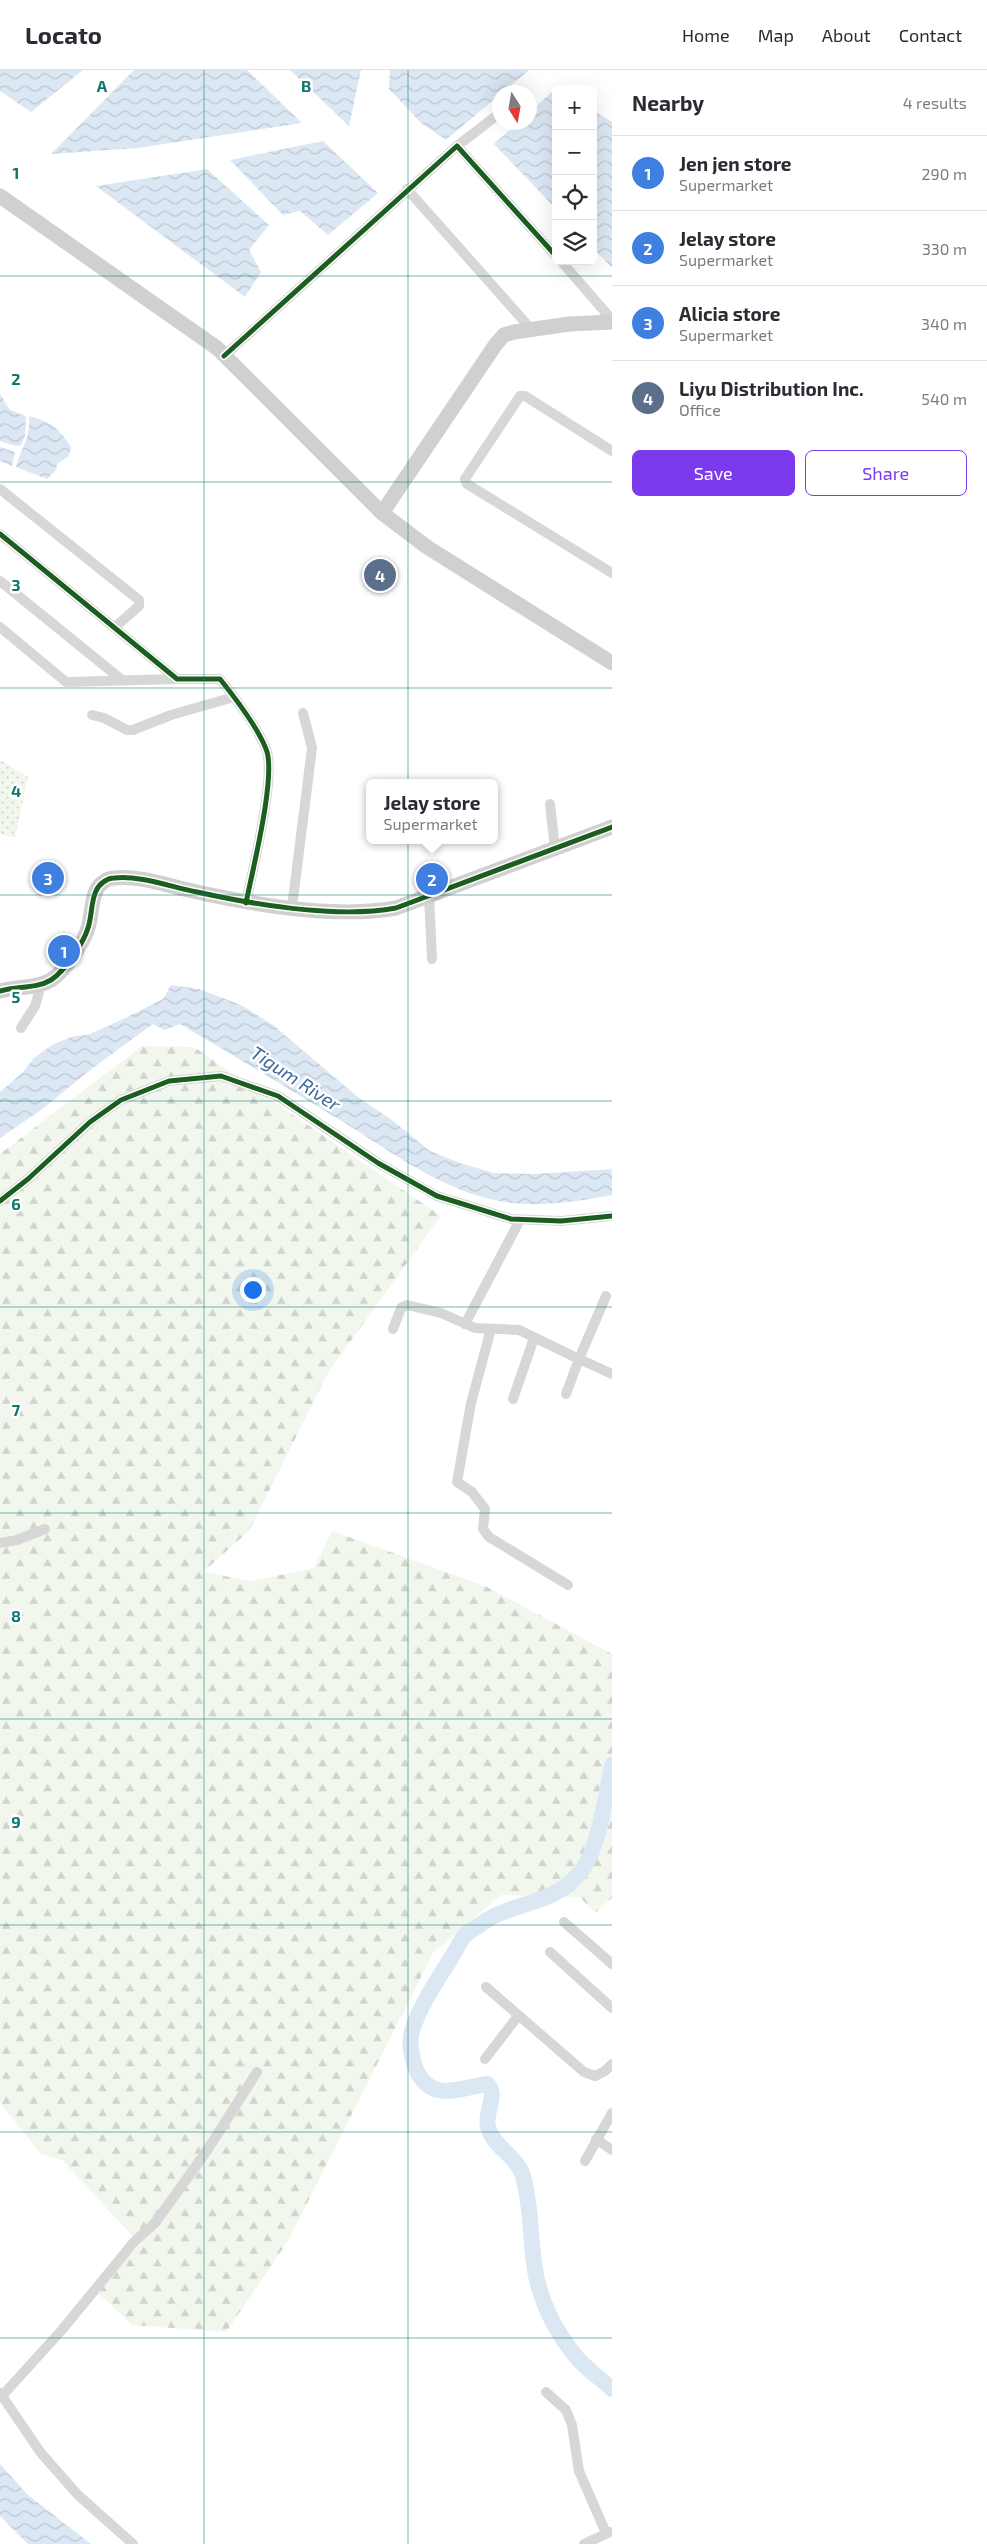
<!DOCTYPE html>
<html lang="en">
<head>
<meta charset="utf-8">
<style>
  body { margin:0; font-family:"Exo 2",sans-serif; background:#f2f2f3; color:#2b2b33 }
  .controls { position:absolute; right:15px; top:15px; display:grid; overflow:hidden; border-radius:8px; box-shadow:0 5px 20px #0002 }
  .controls button { width:45px; height:45px; display:grid; place-items:center; padding:0; border:0; border-bottom:1px solid #e1e1e2; background:#fff; color:#2b2b33; font:25px sans-serif }
  .compass { position:absolute; left:492px; top:15px; width:45px; height:45px; border-radius:50%; background:#fff; box-shadow:0 5px 20px #0002; rotate:169deg }
  .you { position:absolute; left:252px; top:1219px; width:18px; height:18px; margin:-12px; border:4px solid #fff; border-radius:50%; background:#1a73e8; box-shadow:0 0 0 8px #1a73e833 }
  .badge { display:grid; place-items:center; width:32px; height:32px; border-radius:50%; background:#7c3aed; color:#fff; font-size:16px; font-weight:700 }
  .pin { position:absolute; translate:-50% -50%; border:2px solid #fff; box-shadow:0 1px 5px #0006 }
  .popup { position:absolute; left:366px; top:709px; width:132px; height:65px; box-sizing:border-box; display:grid; place-content:center; border-radius:8px; background:#fff; filter:drop-shadow(0 1px 4px #0005); font-size:16px; white-space:nowrap; color:#7c7c81 }
  .popup b { font-size:19px; color:#2b2b33 }
  .popup::after { content:''; position:absolute; left:50%; top:100%; margin-left:-10px; border:10px solid transparent; border-top-color:#fff }
  .list { margin:0; padding:0; list-style:none }
  h2 { display:flex; justify-content:space-between; align-items:center; height:65px; margin:0; padding:0 20px; font-size:21px }
  h2 small { font-size:16px; font-weight:400; color:#7c7c81 }
  .list li { display:grid; grid-template-columns:32px 1fr auto; gap:15px; align-items:center; box-sizing:border-box; height:75px; padding:0 20px; border-top:1px solid #e1e1e2 }
  .list b { display:block; font-size:19px; white-space:nowrap }
  .list p { margin:0; font-size:16px; white-space:nowrap; color:#7c7c81 }
  .list em { font-size:16px; font-style:normal; color:#7c7c81 }
  .actions { display:flex; gap:10px; padding:15px 20px }
  .actions a { flex:1; padding:11px 0; border:1px solid #7c3aed; border-radius:8px; text-align:center; font-size:18px; color:#7c3aed }
  .actions .main { background:#7c3aed; color:#fff }
  .icon { flex:none; width:28px; height:28px; fill:none; stroke:currentColor; stroke-width:2; stroke-linecap:round; stroke-linejoin:round }
  .map { position:relative; flex:none; width:612px; height:2474px; overflow:hidden }
  header { display:flex; align-items:center; gap:30px; box-sizing:border-box; height:70px; padding:0 25px; background:#fff; border-bottom:1px solid #e1e1e2 }
  header strong { font-size:24px }
  nav { display:flex; gap:28px; margin-inline-start:auto; font-size:18px }
  main { display:flex }
  aside { flex:1; background:#fff }
  .map>svg:first-child { display:block }
</style>
</head>
<body>
<header>
<strong>Locato</strong>
<nav><a>Home</a><a>Map</a><a>About</a><a>Contact</a></nav>
</header>
<main>
<div class="map">
<svg width="612" height="2474" viewBox="0 0 612 2474">
  <defs>
    <pattern id="grass-dots" width="8" height="8" patternUnits="userSpaceOnUse" patternTransform="scale(1.25)"><rect width="8" height="8" fill="#f2f7ee"/><path d="M2 2h.1M6 6h.1" fill="none" stroke="#d0d4cd" stroke-width="1.8" stroke-linecap="round"/></pattern>
    <pattern id="forest-firs" width="22" height="20" patternUnits="userSpaceOnUse" patternTransform="scale(1.25)"><rect width="22" height="20" fill="#f2f7ee"/><path d="M5 1l3.5 6h-7zM16 11l3.5 6h-7z" fill="#d0d4cd"/></pattern>
    <pattern id="water-waves" width="16" height="10" patternUnits="userSpaceOnUse" patternTransform="scale(1.25)"><rect width="16" height="10" fill="#dce7f4"/><path d="M0 5q4-4 8 0t8 0" fill="none" stroke="#bdc7d2"/></pattern>
  </defs>
  <rect width="100%" height="100%" fill="#fff"/>
  <path fill="url(#grass-dots)" d="M0,690l28,17 -13,61 -15,-4z"/>
  <path fill="url(#forest-firs)" d="M142,976l52,1 247,169 -112,155 -80,160 -46,41 48,9 63,-13 18,-37 153,55 127,68v244l-17,15 -15,-16 -79,-2 -68,58 -145,288 -62,91 -94,-7 -35,-33 43,-48 -78,-84 -21,-6 -41,-51v-949z"/>
  <g fill="url(#water-waves)">
    <path d="M0,0h83l-52,42 -31,-21z"/>
    <path d="M134,0h113l55,53 -164,25 -87,6z"/>
    <path d="M290,0h71l-12,56z"/>
    <path d="M390,0h139l-83,70 -25,-17 -32,-34z"/>
    <path d="M557,17l3,2h-4v120l-62,-65 23,-21 13,-1v-10z"/>
    <path d="M593,40l19,12v146l-19,-20z"/>
    <path d="M323,71l55,52 -50,42 -28,-24 -17,4 -53,-55z"/>
    <path d="M207,99l62,56 -20,25 12,22 -16,25 -149,-111z"/>
    <path d="M0,324l10,16 16,6 -1,20 -4,9 -5,1 -16,-5z"/>
    <path d="M29,346c21,5 31,13 42,31l-2,9 -12,8 -1,6 -9,9 -31,-12c5,-18 15,-30 13,-51z"/>
    <path d="M0,377l15,5 -3,14 -12,-5z"/>
    <path d="M171,915l28,4 42,16 32,20 86,73 33,22 38,31 30,12 34,10 40,1 78,-5v26c-36,7 -77,13 -113,6 -53,-10 -99,-43 -143,-71 -58,-36 -117,-71 -176,-106l-15,6 -12,-6 -59,43 -53,43 -41,28v-46l22,-19 12,-15 18,-13 19,-8 19,-3 31,-14 42,-21z"/>
    <path d="M0,2394l28,31 63,49h-63l-28,-28z"/>
  </g>
  <g fill="none" stroke-linecap="round" stroke-linejoin="round">
    <path stroke="#dce7f4" stroke-width="16" d="M612,1695c-6,29 -13,83 -30,105 -26,35 -62,30 -95,50 -7,5 -16,10 -22,15 -5,6 -9,16 -14,23 -14,23 -31,47 -39,73 -4,12 1,37 9,47 16,23 43,9 66,6 12,10 -3,29 1,43 5,20 29,29 35,49 8,28 7,58 11,87 4,35 21,69 44,96 10,11 23,20 34,30"/>
    <g stroke="#d7d7d7" stroke-width="10">
      <path d="M457,76l43,-33"/>
      <path d="M407,119l124,140"/>
      <path d="M561,191l51,59"/>
      <path d="M224,286l233,-210 99,110"/>
      <path d="M612,381l-87,-55h-5l-55,83 2,5 145,89"/>
      <path d="M0,419l139,111v6l-24,21"/>
      <path d="M0,464l177,145h43c16,20 37,47 46,70 11,25 -14,123 -20,154"/>
      <path d="M0,511l122,99"/>
      <path d="M0,557l66,55 111,-3"/>
      <path d="M92,645l12,3 23,12h6l38,-15 63,-18"/>
      <path d="M550,734l5,45"/>
      <path d="M429,826l3,63"/>
      <path d="M292,837l20,-159 -9,-35"/>
      <path d="M21,958l14,-22 6,-21"/>
      <path d="M0,1131l28,-22 62,-57 31,-22 48,-19 52,-5 57,20 100,67 59,33 74,23 50,2 51,-5"/>
      <path d="M465,1254l55,-104"/>
      <path d="M393,1259l8,-21 6,-3 34,8 34,15 44,2 60,29 27,-63"/>
      <path d="M491,1259l-20,74 -14,79 15,10 13,17 -2,20 6,8 79,48"/>
      <path d="M566,1324l13,-35 33,15"/>
      <path d="M513,1329l21,-61"/>
      <path d="M0,1473l17,-3 28,-11"/>
      <path d="M564,1852l48,42"/>
      <path d="M550,1882l62,56"/>
      <path d="M486,1917l98,85 11,4 10,-5 7,-7"/>
      <path d="M485,1989l33,-43"/>
      <path d="M596,2069l16,11"/>
      <path d="M585,2091l27,-48"/>
      <path d="M546,2322l20,18 6,15 7,46 27,62"/>
      <path d="M0,2323l41,60 37,42 55,49"/>
      <path d="M2,2326l59,-65 73,-89 21,-19 53,-74 49,-77"/>
      <path d="M584,2474l26,-12"/>
    </g>
    <g stroke="#d0d0d0" stroke-width="15">
      <path d="M0,126l217,152 165,165 45,34 185,116"/>
      <path d="M382,443l114,-169 8,-9 10,-3 55,-8 43,-2"/>
      <path d="M0,921c17,-5 36,-2 51,-11 13,-8 33,-38 37,-52 4,-12 3,-27 8,-37 3,-7 11,-13 18,-13 26,-3 57,9 83,14 59,13 139,27 199,16l216,-81"/>
    </g>
    <defs>
      <g id="cycleway">
        <path d="M224,286l233,-210 99,110"/>
        <path d="M0,464l177,145h43c16,20 37,47 46,70 11,25 -14,123 -20,154"/>
        <path d="M0,921c17,-5 36,-2 51,-11 13,-8 33,-38 37,-52 4,-12 3,-27 8,-37 3,-7 11,-13 18,-13 26,-3 57,9 83,14 59,13 139,27 199,16l216,-81"/>
        <path d="M0,1131l28,-22 62,-57 31,-22 48,-19 52,-5 57,20 100,67 59,33 74,23 50,2 51,-5"/>
      </g>
    </defs>
    <use href="#cycleway" stroke="#fff" stroke-width="8"/>
    <use href="#cycleway" stroke="#1b5e20" stroke-width="5"/>
  </g>
  <path fill="none" stroke="#0f766e" stroke-width="1" stroke-opacity="0.55" d="M204,0v2474M408,0v2474M0,206h612M0,412h612M0,618h612M0,825h612M0,1031h612M0,1237h612M0,1443h612M0,1649h612M0,1855h612M0,2062h612M0,2268h612"/>
  <g text-anchor="middle" dominant-baseline="central" stroke-width="5" stroke-linejoin="round" paint-order="stroke">
    <g font-size="19" font-style="italic" fill="#3a689b" stroke="#fff">
      <text transform="translate(296 1008) rotate(33)">Tigum River</text>
    </g>
  </g>
  <g font-size="16" text-anchor="middle" font-weight="bold" fill="#0f766e" stroke="#fff" stroke-width="5" stroke-linejoin="round" paint-order="stroke">
    <text x="102" y="22">A</text>
    <text x="306" y="22">B</text>
    <text x="16" y="109">1</text>
    <text x="16" y="315">2</text>
    <text x="16" y="521">3</text>
    <text x="16" y="727">4</text>
    <text x="16" y="933">5</text>
    <text x="16" y="1140">6</text>
    <text x="16" y="1346">7</text>
    <text x="16" y="1552">8</text>
    <text x="16" y="1758">9</text>
  </g>
</svg>
<div class="controls">
<button>+</button>
<button>−</button>
<button><svg class="icon" aria-label="locate" viewBox="0 0 24 24"><circle cx="12" cy="12" r="6"/><path d="M12 2v4M12 18v4M2 12h4M18 12h4"/></svg></button>
<button><svg class="icon" aria-label="layers" viewBox="0 0 24 24"><path d="M12 4l9 5-9 5-9-5zM3 14l9 5 9-5"/></svg></button>
</div>
<svg class="compass" viewBox="-18 -18 36 36"><path d="M0-13l5 13h-10z" fill="#e53935"/><path d="M0 13l5-13h-10z" fill="#7c7c81"/></svg>
<div class="you"></div>
<div class="pin badge" style="left:64px;top:881px;background:#3f7fe0">1</div>
<div class="pin badge" style="left:432px;top:809px;background:#3f7fe0">2</div>
<div class="popup"><b>Jelay store</b>Supermarket</div>
<div class="pin badge" style="left:48px;top:808px;background:#3f7fe0">3</div>
<div class="pin badge" style="left:380px;top:505px;background:#5c6f8a">4</div>
</div>
<aside>
<h2>Nearby<small>4 results</small></h2>
<ul class="list">
<li><span class="badge" style="background:#3f7fe0">1</span><div><b>Jen jen store</b><p>Supermarket</p></div><em>290 m</em></li>
<li><span class="badge" style="background:#3f7fe0">2</span><div><b>Jelay store</b><p>Supermarket</p></div><em>330 m</em></li>
<li><span class="badge" style="background:#3f7fe0">3</span><div><b>Alicia store</b><p>Supermarket</p></div><em>340 m</em></li>
<li><span class="badge" style="background:#5c6f8a">4</span><div><b>Liyu Distribution Inc.</b><p>Office</p></div><em>540 m</em></li>
</ul>
<div class="actions"><a class="main">Save</a><a>Share</a></div>
</aside>
</main>
</body>
</html>
